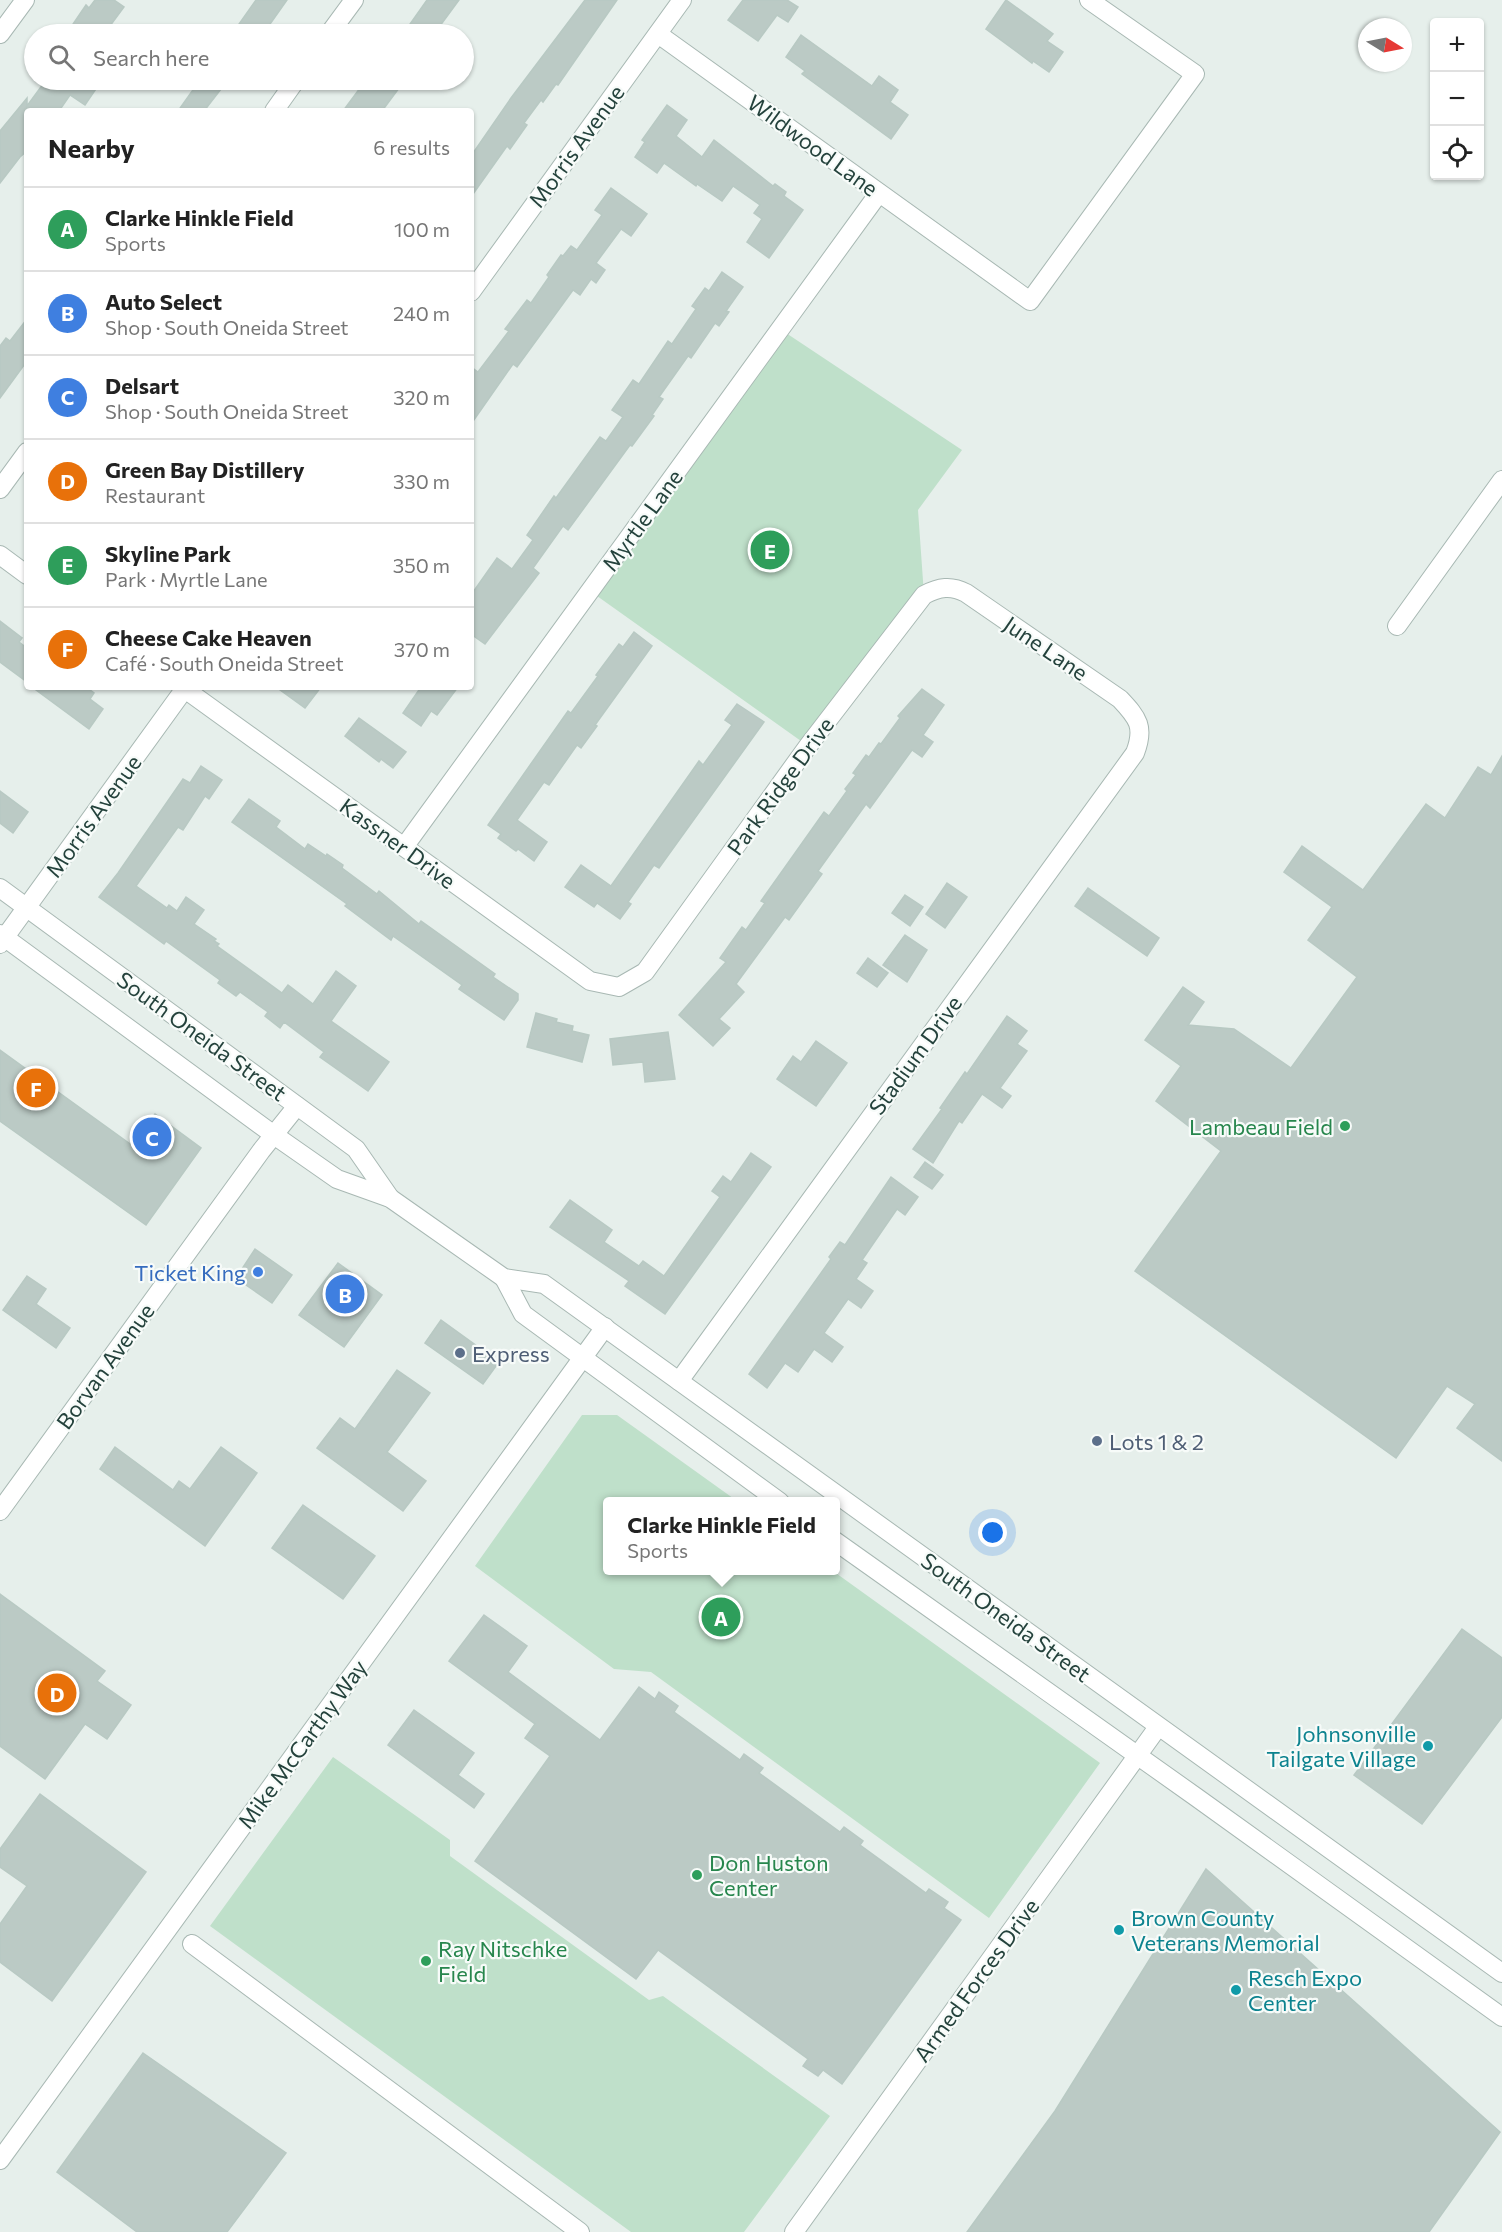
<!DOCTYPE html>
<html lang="en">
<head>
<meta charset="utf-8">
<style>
  body { margin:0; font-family:Commissioner,sans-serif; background:#f6f6f6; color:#222 }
  .controls { position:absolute; right:18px; top:18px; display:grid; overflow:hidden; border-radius:6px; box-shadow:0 2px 4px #0004 }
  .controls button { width:54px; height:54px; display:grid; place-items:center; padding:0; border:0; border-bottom:2px solid #e0e0e0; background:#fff; color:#222; font:30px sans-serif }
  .compass { position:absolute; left:1358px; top:18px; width:54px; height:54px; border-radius:50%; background:#fff; box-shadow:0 2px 4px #0004; rotate:100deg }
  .you { position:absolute; left:993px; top:1533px; width:21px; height:21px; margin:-15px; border:4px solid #fff; border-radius:50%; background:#1a73e8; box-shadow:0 0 0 9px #1a73e833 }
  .badge { display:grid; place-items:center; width:39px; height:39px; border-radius:50%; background:#80533d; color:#fff; font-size:20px; font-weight:700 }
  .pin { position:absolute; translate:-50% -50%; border:3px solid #fff; box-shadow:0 2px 6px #0006 }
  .popup { position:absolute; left:603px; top:1497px; width:237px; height:78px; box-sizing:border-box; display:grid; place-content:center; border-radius:6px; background:#fff; filter:drop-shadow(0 2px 4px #0005); font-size:20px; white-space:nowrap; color:#767676 }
  .popup b { font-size:22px; color:#222 }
  .popup::after { content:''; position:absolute; left:50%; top:100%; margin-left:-12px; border:12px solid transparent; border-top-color:#fff }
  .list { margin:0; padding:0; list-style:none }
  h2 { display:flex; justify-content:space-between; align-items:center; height:78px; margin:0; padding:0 24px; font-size:26px }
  h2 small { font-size:20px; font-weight:400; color:#767676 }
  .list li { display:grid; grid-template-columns:39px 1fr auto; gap:18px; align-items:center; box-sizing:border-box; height:84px; padding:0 24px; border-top:2px solid #e0e0e0 }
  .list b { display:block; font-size:22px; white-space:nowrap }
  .list p { margin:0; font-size:20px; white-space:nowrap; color:#767676 }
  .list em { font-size:20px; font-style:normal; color:#767676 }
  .icon { flex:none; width:33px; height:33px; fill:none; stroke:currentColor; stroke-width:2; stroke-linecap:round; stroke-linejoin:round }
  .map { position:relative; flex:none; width:1502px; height:2232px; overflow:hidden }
  .search { position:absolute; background:#fff; box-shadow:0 2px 4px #0004; left:24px; top:24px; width:450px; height:66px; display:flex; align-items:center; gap:15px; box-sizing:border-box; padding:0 21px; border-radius:33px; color:#767676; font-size:22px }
  .panel { position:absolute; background:#fff; box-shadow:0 2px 4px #0004; left:24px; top:108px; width:450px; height:582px; border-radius:6px }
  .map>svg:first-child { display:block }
</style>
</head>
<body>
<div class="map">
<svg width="1502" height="2232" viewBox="0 0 1502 2232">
  <rect width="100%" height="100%" fill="#e6efeb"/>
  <g fill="#bfe0ca">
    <path d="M780,329l182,121 -44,60 6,85 -116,151 -218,-155z"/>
    <path d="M582,1415h35l120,86 -130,1v68l226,1 267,192 -111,155 -338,-246 -37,-3 -139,-103z"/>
    <path d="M333,1757l117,83v16l199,144 14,-4 167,120 -86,116h-113l-421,-306z"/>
  </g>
  <g fill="#bbcac5" stroke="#b8c9c3" stroke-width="1.5">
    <path d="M95,0h19l10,7 -20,27h-23l-10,-7 15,-22 3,3z"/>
    <path d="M256,0h31l-24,34h-31z"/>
    <path d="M427,0h32l-25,34h-31z"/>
    <path d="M585,0h32l-59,85 -2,-1 -13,18 -2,-2 -17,23 3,2 -17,24 -3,-3 -36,51v-41l40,-58z"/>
    <path d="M743,0h44l11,7 -10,15 -11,-7 -19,26 -30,-21z"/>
    <path d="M1006,0l47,34 -6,7 16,11 -14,20 -16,-11 -1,2 -46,-34z"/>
    <path d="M801,35l71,51 7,-10 19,14 -8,12 18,13 -17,24 -89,-65 3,-3 -19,-14z"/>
    <path d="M46,80h56l-17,25 -15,-10 -11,16h-32v40l-7,6 -20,26v-52l27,-33v8z"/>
    <path d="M200,80h28l-24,31h-26z"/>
    <path d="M366,80h39l-23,31h-39z"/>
    <path d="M667,105l20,15 -11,16 26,21 12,-17 59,46 2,-2 11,8 -2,4 19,14 -34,48 -22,-16 15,-23 -8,-6 6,-8 -27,-19 -11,15 -25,-17 -1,2 -32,-23 -7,10 -22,-16 10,-15 -3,-2z"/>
    <path d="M611,188l36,26 -16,22 -10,-7 -25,34 9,7 -9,13 -5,-4 -11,16 -7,-5 -56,77 -4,-3 -42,60v-57l7,5 31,-41 -4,-2 22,-29 4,3 18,-26 -2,-2 14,-20 2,1 8,-10 6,4 25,-35 -7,-5z"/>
    <path d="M722,272l21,15 -17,24 3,1 -10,14 -4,-3 -24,35 -3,-2 -29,41 4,2 -11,16 2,1 -22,30 -2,-1 -62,85 -5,-4 -30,42 6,5 -54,71 -14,-10v-39l26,-37 15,11 21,-29 -6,-5 27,-39 2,2 44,-61 6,4 17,-24 -11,-7 21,-30 6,4 29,-43 4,3 24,-35 -4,-3 13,-18 4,3z"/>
    <path d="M27,319v42l-27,37v-52l6,-8 4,3z"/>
    <path d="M0,621l22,17 -3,4 8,6v34l-27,-20z"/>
    <path d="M634,632l18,14 -57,79 2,1 -16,22 -4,-3 -28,40 -5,-3 -27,38 30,22 -13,19 -16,-12 -2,2 -18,-13 3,-4 -13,-9 80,-114 3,2 27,-37 -2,-1 23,-31 4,3z"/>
    <path d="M32,687h54l8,6 -4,6 13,10 -14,20z"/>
    <path d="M276,687h45l-16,21z"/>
    <path d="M421,687h37l-21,28 -6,-4 -10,15 -18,-13z"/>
    <path d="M922,689l22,16 -21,30 10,7 -11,15 -10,-7 -42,58 -4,-4 -48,67 4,3 -33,46 -4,-3 -49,67 8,8 -25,27 11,9 -17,18 -34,-31 47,-53 -6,-4 22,-31 4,3 19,-27 -4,-2 63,-89 5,4 18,-25 -2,-2 11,-14 -3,-2 13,-18 3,2 10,-14 2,1 19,-26 -2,-2z"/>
    <path d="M737,704l27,18 -105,146 -5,-3 -26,37 3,2 -11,15 -23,-16 -3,4 -29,-20 16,-22 30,21 88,-125 4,4 29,-40 -7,-5z"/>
    <path d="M359,718l47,34 -13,16 -12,-9 -2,3 -34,-26z"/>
    <path d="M1502,756v705l-45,-33 18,-24 -28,-18 -51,72 -261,-187 86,-120 -65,-50 25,-35 -36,-26 38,-53 21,15 -16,23 46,4 57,39 66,-91 -49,-37 24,-33 -48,-35 18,-26 61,44 63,-86 19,14 33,-51 13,8z"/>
    <path d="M201,766l21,14 -13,19 -4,-3 -22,34 -5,-3 -42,59 31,22 2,-3 8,6 9,-14 18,13 -10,14 22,15 -2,2 5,3 -2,2 65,47 6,-8 25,19 23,-33 20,15 -25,35 58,41 -21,29 -48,-34 4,-5 -40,-30 -4,6 -15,-12 3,-4 -28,-20 -4,4 -18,-13 2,-3 -54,-39 -2,3 -65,-47 19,-24 65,-94 7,4z"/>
    <path d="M0,791l28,21 -15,21 -13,-10z"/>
    <path d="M249,799l31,22 -4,6 29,22 3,-5 18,12 1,-2 16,11 -1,3 35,26 2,-3 40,33 2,-3 74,53 -2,3 25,17v6l-14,20 -45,-31 3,-4 -69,-49 -2,4 -46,-34 2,-2 -115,-82z"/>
    <path d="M947,883l20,14 -22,31 -19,-14z"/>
    <path d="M1088,888l71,50 -12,18 -72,-50z"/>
    <path d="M905,895l18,12 -13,19 -18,-13z"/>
    <path d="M905,935l22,15 -20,32 -24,-17z"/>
    <path d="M868,958l20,15 -11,14 -20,-14z"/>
    <path d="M536,1013l21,6 -1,3 17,4 -1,5 17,4 -7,27 -55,-15z"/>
    <path d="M1007,1016l20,15 -10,13 10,7 -27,37 11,8 -9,12 -20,-14 -20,29 -3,-2 -26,42 -20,-14 29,-40 -2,-1 25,-36 2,2z"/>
    <path d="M668,1032l7,47 -30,3 -2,-20 -30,3 -3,-26z"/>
    <path d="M816,1041l31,22 -31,43 -39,-27 16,-23 8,6z"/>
    <path d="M0,1050l133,96 22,-32 46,34 -55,77 -146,-104z"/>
    <path d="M751,1153l20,14 -106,147 -40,-28 4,-5 -79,-54 20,-27 42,30 -8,12 35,24 4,-5 21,15 56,-79 -8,-6 11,-15 8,6z"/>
    <path d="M925,1162l18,13 -11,14 -18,-12z"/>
    <path d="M891,1177l27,20 -13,18 -8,-6 -35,51 5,3 -11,16 17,12 -12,17 -13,-9 -24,34 19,14 -11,15 -18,-13 -16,23 -13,-9 -18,25 -18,-14 82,-115 -2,-2 11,-15 5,3z"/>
    <path d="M255,1249l37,26 -20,28 -36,-25z"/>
    <path d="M338,1263l44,32 -38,52 -45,-32z"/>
    <path d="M27,1276l19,13 -10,15 34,24 -14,20 -53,-38z"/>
    <path d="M441,1320l58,42 -16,22 -58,-41z"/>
    <path d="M397,1370l33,23 -43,59 39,29 -23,30 -86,-63 23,-30 15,11z"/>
    <path d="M115,1447l58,43 6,-9 11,8 31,-42 36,26 -52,73 -105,-77z"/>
    <path d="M303,1505l72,51 -32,43 -71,-51z"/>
    <path d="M0,1594l105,77 -8,10 34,24 -24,34 -22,-15 -40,55 -45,-33z"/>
    <path d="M484,1615l43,31 -19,26 92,68 39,-53 16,12 4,-7 19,14 -4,6 66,48 4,-6 19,14 -4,5 81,59 4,-5 19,14 -3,4 66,48 3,-4 19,13 -4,6 17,12 -119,164 -19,-14 -5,6 -15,-10 5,-7 -150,-109 -22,29 -161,-118 75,-105 -25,-18 10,-14 -86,-63z"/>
    <path d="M1462,1629l40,29v59l-80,107 -68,-49z"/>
    <path d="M414,1710l60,43 -16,22 26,19 -10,14 -86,-63z"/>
    <path d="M40,1794l106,78 -94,129 -52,-39v-38l27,-38 -27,-19v-18z"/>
    <path d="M1206,1869l294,263 -71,100h-462l88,-121z"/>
    <path d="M143,2053l143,100 -59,79h-90l-80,-60z"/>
  </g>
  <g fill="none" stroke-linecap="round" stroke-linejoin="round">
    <defs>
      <g id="minor">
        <path d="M0,34l25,-34"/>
        <path d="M329,34l25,-34"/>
        <path d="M658,34l372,267 165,-227 -106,-74"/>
        <path d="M274,111l22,-31"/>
        <path d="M471,292l211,-292"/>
        <path d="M0,489l27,-37"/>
        <path d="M0,555l27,20"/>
        <path d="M1397,626l105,-146"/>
        <path d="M182,687l408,294 29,6 26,-15 163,-226 116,-151c15,-8 27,-10 42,-2l154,106c18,19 25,28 15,54l-456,628"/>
        <path d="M404,847l475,-654"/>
        <path d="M0,888l356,261 34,49"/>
        <path d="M0,934l274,201 63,44 53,19 114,80 40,6 958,689"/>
        <path d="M0,944l186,-257"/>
        <path d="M504,1278l19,36 257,188"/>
        <path d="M0,1511l261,-360 36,-45"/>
        <path d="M835,1541l361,256 306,220"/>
        <path d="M192,1944l388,288"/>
        <path d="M0,2160l605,-833"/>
        <path d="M794,2232l364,-505"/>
      </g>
    </defs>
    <use href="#minor" stroke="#a8b8b3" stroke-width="20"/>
    <use href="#minor" stroke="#fff" stroke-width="18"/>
  </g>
  <g fill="#2e9e5b" stroke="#f7fbf9" stroke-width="2">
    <circle cx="1345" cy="1126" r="6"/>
    <circle cx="697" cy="1875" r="6"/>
    <circle cx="426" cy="1961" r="6"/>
  </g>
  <circle fill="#3f7fe0" stroke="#f7fbf9" stroke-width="2" cx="258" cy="1272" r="6"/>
  <g fill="#5c6f8a" stroke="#f7fbf9" stroke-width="2">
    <circle cx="460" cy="1353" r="6"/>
    <circle cx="1097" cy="1441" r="6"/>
  </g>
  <g fill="#0f9aa8" stroke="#f7fbf9" stroke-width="2">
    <circle cx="1428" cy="1746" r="6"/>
    <circle cx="1119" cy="1930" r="6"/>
    <circle cx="1236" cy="1990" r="6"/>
  </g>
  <g text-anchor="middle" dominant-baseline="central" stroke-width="4.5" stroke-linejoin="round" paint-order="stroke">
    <g font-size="22" fill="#24423c" stroke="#f7fbf9">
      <text transform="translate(813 145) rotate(36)">Wildwood Lane</text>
      <text transform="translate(576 146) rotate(-54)">Morris Avenue</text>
      <text transform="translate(642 520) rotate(-54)">Myrtle Lane</text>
      <text transform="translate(1046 648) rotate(34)">June Lane</text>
      <text transform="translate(780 786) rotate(-54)">Park Ridge Drive</text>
      <text transform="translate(93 816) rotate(-54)">Morris Avenue</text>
      <text transform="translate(398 843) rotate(36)">Kassner Drive</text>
      <text transform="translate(202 1036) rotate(36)">South Oneida Street</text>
      <text transform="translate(915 1055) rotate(-54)">Stadium Drive</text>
      <text transform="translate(105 1366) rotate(-54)">Borvan Avenue</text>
      <text transform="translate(1006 1617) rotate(36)">South Oneida Street</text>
      <text transform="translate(302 1744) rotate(-54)">Mike McCarthy Way</text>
      <text transform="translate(976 1980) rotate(-54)">Armed Forces Drive</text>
    </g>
    <g font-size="22" fill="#27864d" stroke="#f7fbf9" text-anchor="start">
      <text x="1333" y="1126" text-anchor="end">Lambeau Field</text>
      <text x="709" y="1862">Don Huston<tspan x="709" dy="25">Center</tspan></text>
      <text x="438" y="1948">Ray Nitschke<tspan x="438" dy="25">Field</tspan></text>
    </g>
    <g font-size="22" fill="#366cbe" stroke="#f7fbf9" text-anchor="end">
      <text x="246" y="1272">Ticket King</text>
    </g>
    <g font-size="22" fill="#4e5e75" stroke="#f7fbf9" text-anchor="start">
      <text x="472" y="1353">Express</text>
      <text x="1109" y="1441">Lots 1 &amp; 2</text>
    </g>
    <g font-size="22" fill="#0d838f" stroke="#f7fbf9" text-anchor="start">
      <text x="1416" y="1733" text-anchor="end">Johnsonville<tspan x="1416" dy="25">Tailgate Village</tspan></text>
      <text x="1131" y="1917">Brown County<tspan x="1131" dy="25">Veterans Memorial</tspan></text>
      <text x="1248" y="1977">Resch Expo<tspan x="1248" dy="25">Center</tspan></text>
    </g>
  </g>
</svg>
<div class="controls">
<button>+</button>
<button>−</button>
<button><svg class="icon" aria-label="locate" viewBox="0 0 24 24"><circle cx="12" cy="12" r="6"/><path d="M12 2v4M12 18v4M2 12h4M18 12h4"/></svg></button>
</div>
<svg class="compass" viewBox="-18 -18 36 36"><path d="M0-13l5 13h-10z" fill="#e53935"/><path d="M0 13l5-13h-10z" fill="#767676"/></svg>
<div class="you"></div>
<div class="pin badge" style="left:721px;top:1617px;background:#2e9e5b">A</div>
<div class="popup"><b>Clarke Hinkle Field</b>Sports</div>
<div class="pin badge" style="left:345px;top:1294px;background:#3f7fe0">B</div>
<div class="pin badge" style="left:152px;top:1137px;background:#3f7fe0">C</div>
<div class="pin badge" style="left:57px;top:1693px;background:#e8710a">D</div>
<div class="pin badge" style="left:770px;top:550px;background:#2e9e5b">E</div>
<div class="pin badge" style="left:36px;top:1088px;background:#e8710a">F</div>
<div class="search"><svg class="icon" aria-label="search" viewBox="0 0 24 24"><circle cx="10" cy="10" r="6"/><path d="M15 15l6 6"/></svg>Search here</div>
<section class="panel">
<h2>Nearby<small>6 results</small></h2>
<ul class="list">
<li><span class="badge" style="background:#2e9e5b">A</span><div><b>Clarke Hinkle Field</b><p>Sports</p></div><em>100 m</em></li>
<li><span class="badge" style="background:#3f7fe0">B</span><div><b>Auto Select</b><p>Shop · South Oneida Street</p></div><em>240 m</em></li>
<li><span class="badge" style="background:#3f7fe0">C</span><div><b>Delsart</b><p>Shop · South Oneida Street</p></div><em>320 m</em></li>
<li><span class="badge" style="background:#e8710a">D</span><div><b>Green Bay Distillery</b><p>Restaurant</p></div><em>330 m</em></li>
<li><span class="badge" style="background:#2e9e5b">E</span><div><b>Skyline Park</b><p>Park · Myrtle Lane</p></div><em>350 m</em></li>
<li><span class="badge" style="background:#e8710a">F</span><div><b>Cheese Cake Heaven</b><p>Café · South Oneida Street</p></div><em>370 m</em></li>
</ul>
</section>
</div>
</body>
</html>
